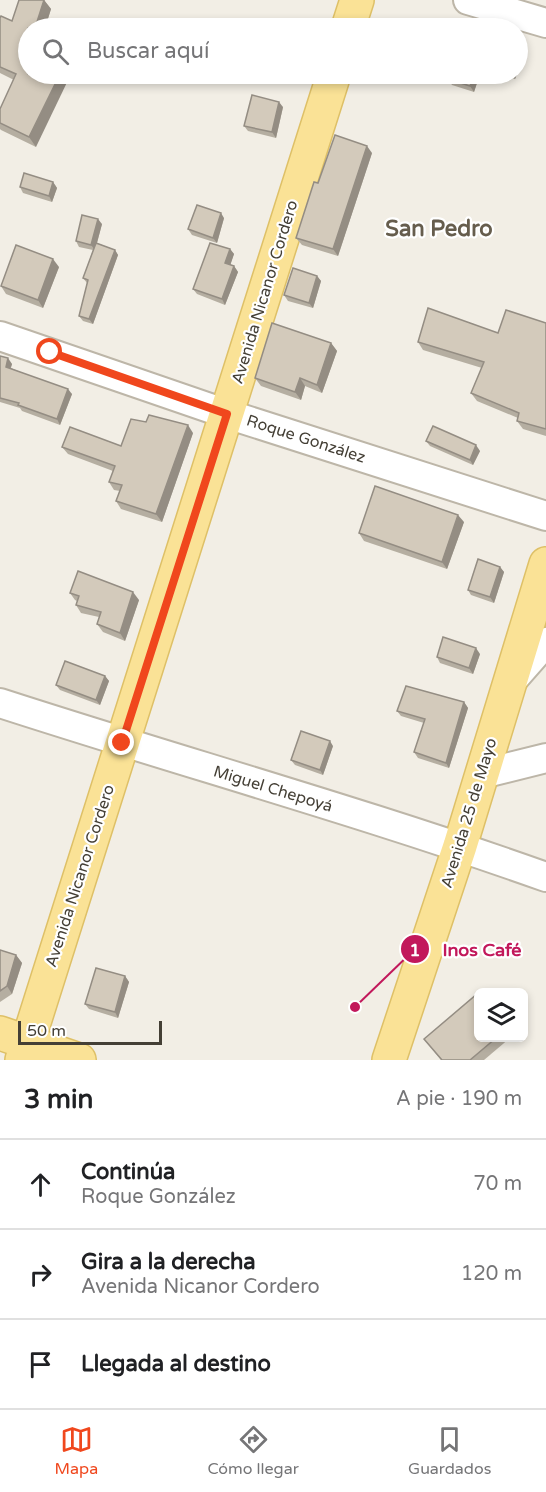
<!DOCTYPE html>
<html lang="es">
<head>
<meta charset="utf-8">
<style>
  body { margin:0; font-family:"Varela Round",sans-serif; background:#f6f6f6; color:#202124 }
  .controls { position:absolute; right:18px; bottom:18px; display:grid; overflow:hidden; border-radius:9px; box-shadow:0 3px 9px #0003 }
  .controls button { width:54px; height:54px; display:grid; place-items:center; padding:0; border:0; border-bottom:2px solid #e0e0e0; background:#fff; color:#202124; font:30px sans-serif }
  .scale { position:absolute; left:18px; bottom:15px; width:144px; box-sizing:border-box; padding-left:6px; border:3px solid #443f35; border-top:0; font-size:16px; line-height:21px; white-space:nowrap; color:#443f35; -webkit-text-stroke:4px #fff; paint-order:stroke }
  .stop { position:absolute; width:18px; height:18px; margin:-14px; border:4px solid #f0471d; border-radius:50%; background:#fff }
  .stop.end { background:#f0471d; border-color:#fff; box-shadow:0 2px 6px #0008 }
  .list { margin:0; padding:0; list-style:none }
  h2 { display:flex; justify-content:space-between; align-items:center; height:78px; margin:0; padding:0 24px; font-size:26px }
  h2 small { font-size:20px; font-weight:400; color:#757577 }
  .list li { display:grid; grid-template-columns:39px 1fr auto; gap:18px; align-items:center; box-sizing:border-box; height:90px; padding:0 24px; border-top:2px solid #e0e0e0 }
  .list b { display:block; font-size:22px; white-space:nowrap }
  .list p { margin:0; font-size:20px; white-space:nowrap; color:#757577 }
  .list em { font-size:20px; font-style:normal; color:#757577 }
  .icon { flex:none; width:33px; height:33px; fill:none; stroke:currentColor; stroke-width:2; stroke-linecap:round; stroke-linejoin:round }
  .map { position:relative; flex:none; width:546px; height:1060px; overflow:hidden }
  .search { position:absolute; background:#fff; box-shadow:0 3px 9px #0003; left:18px; right:18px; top:18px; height:66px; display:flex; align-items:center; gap:15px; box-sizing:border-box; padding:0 21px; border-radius:33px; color:#757577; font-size:22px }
  .sheet { height:348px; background:#fff }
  nav { display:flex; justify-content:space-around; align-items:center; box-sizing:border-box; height:84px; border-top:2px solid #e0e0e0; background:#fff; font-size:16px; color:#757577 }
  nav a { display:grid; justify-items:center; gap:3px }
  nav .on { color:#f0471d }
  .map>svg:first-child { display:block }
</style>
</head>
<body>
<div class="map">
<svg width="546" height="1060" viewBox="0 0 546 1060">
  <rect width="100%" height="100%" fill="#f2eee5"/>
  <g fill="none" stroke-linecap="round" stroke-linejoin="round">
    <defs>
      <g id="minor">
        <path d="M468,0l78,23"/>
        <path d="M0,336l227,78 319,102"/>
        <path d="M510,683l36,-41"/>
        <path d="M0,703c182,59 366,110 546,174"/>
        <path d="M482,774l64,-16"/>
      </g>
      <g id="major">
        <path d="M348,28l9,-28"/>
        <path d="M0,1033l79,27"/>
        <path d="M22,1060l312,-986"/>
        <path d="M389,1060l71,-214 86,-282"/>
      </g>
    </defs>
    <use href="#minor" stroke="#bdb6a8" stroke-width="32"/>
    <use href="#major" stroke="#dec067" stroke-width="36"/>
    <use href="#minor" stroke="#fff" stroke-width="28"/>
    <use href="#major" stroke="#fae296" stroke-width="33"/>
  </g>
  <g fill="#b5aea1">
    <path d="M44,0l7,9 -6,19h-17l8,119 -35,-17 -1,-1v-20l14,-29 -14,-7v-55l12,3z"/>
    <path d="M480,74l-6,18 -22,-7 -4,-6z"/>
    <path d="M498,74h19l-2,5z"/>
    <path d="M283,107l-7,31 -28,-7 -4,-5z"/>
    <path d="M372,153l-34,103 -36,-11 -6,-7 22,-55z"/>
    <path d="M53,182l4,6 -5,14 -29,-9 -3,-6z"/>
    <path d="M224,218l-7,25 -25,-8 -4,-6z"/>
    <path d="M102,224l-5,19 18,7 3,5 -25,69 -10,-3 -4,-5 8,-33 -4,-5 10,-28 -14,-3 -3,-6z"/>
    <path d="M230,249l4,5 -4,11 4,1 4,6 -13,33 -28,-11 -4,-5z"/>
    <path d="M59,267l-16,41 -37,-14 -5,-8z"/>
    <path d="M317,276l4,5 -8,27 -25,-7 -4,-6z"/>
    <path d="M546,323v113l-23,-7 -6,-8 1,-3 -41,-17 -6,-8 11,-25 -59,-18 -5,-8 80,-9z"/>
    <path d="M331,343l6,8 -15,42 -17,-7 -4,14 -40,-14 -6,-8z"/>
    <path d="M0,356l12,8 -1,4 61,26 -12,31 -38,-14 -2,-3 -20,-6z"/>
    <path d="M193,433l-31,89 -41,-13 -5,-8 4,-10 -6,-1 -5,-8 4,-11 -45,-17 -6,-7 59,-1z"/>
    <path d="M426,441l54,10 -7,14 -43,-19z"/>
    <path d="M464,522l-17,47 -83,-28 -5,-8z"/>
    <path d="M500,567l4,5 -10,31 -23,-8 -3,-5z"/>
    <path d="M70,593l69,7 -14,41 -22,-9 -6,-8 2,-7 -18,-4 -5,-8 1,-4 -2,-1z"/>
    <path d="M480,654l-7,20 -33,-11 -3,-6z"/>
    <path d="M105,676l4,5 -9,24 -40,-15 -4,-5z"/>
    <path d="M464,702l4,6 -19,60 -31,-10 -4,-6 10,-29 -23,-7 -4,-5z"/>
    <path d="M333,746l-10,29 -28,-10 -4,-5z"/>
    <path d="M0,950l16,5 6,8 -10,31 -12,8z"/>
    <path d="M125,976l4,6 -11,36 -29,-9 -4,-5z"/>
    <path d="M478,1038h32l-26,22h-43l-17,-21z"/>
  </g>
  <g fill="#948d83">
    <path d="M44,0l7,9 -6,19h-10z"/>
    <path d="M521,45l4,6 -7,21v-17z"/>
    <path d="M60,74h11l-35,73 -7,-10z"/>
    <path d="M474,74h6l-6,18 -4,-6z"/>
    <path d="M512,74h5l-2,5z"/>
    <path d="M279,102l4,5 -7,31 -4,-6z"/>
    <path d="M367,146l5,7 -34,103 -5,-7z"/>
    <path d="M53,182l4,6 -5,14 -3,-6z"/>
    <path d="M221,213l3,5 -7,25 -4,-5z"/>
    <path d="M98,219l4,5 -7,26 -4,-5z"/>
    <path d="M230,249l4,5 -5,15 -4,-6z"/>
    <path d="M115,250l3,5 -25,69 -4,-5z"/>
    <path d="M53,259l6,8 -16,41 -5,-8z"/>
    <path d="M234,266l4,6 -13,33 -3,-6z"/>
    <path d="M317,276l4,5 -8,27 -4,-5z"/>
    <path d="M331,343l6,8 -15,42 -5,-8z"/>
    <path d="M8,358l4,6 -3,8 -3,-5z"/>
    <path d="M300,378l5,8 -4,14 -6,-8z"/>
    <path d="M68,389l4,5 -12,31 -3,-6z"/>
    <path d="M188,425l5,8 -31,89 -6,-8z"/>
    <path d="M476,445l4,6 -7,14 -3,-5z"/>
    <path d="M458,515l6,7 -17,47 -5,-7z"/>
    <path d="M500,567l4,5 -10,31 -4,-6z"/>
    <path d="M133,592l6,8 -14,41 -5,-8z"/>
    <path d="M476,648l4,6 -7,20 -4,-6z"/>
    <path d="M105,676l4,5 -9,24 -4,-5z"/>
    <path d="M464,702l4,6 -19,60 -3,-5z"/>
    <path d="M330,741l3,5 -10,29 -3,-5z"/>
    <path d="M16,955l6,8 -10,31 -5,-8z"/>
    <path d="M125,976l4,6 -11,36 -3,-6z"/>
  </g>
  <g fill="#d3cabb" stroke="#948d83" stroke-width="1.5">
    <path d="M19,0h25l-9,28h-7v46h32l-31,63 -29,-14v-14l16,-35 -16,-7v-49l1,-2 11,5z"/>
    <path d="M518,44l3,1 -3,10z"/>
    <path d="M450,74h24l-4,12 -22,-7z"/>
    <path d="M252,95l27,7 -7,30 -28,-6z"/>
    <path d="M335,135l32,11 -34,103 -37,-11 18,-56 4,1z"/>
    <path d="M24,173l29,9 -4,14 -29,-9z"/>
    <path d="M197,205l24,8 -8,25 -25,-9z"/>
    <path d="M82,215l16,4 -7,26 -15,-4z"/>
    <path d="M96,243l19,7 -26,69 -10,-3 9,-36 -5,-2z"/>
    <path d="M210,243l20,6 -5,14 9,3 -12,33 -29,-10z"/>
    <path d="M16,245l37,14 -15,41 -37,-14z"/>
    <path d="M293,268l24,8 -8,27 -25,-8z"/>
    <path d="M428,308l70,25 8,-23 40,13v106l-29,-8 2,-8 -48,-20 13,-31 -66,-20z"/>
    <path d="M272,323l59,20 -14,42 -17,-7 -5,14 -40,-14z"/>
    <path d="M0,356l8,2 -2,9 62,22 -11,30 -39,-14 1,-2 -19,-5z"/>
    <path d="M149,415l39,10 -32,89 -40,-13 6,-16 -13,-3 6,-16 -53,-19 8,-20 51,19 10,-27 15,3z"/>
    <path d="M433,426l43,19 -6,15 -44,-19z"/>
    <path d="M375,486l83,29 -16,47 -83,-29z"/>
    <path d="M478,559l22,8 -10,30 -22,-7z"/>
    <path d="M78,571l55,21 -13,41 -23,-9 4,-12 -25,-7 3,-9 -9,-3z"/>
    <path d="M443,637l33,11 -7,20 -32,-11z"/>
    <path d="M65,661l40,15 -9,24 -40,-15z"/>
    <path d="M406,686l58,16 -18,61 -32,-11 11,-33 -28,-8z"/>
    <path d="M301,731l29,10 -10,29 -29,-10z"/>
    <path d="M0,950l16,5 -9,31 -7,5z"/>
    <path d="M96,968l29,8 -10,36 -30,-8z"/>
    <path d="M477,994l1,2v42h18l-26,22h-28l-18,-21z"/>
  </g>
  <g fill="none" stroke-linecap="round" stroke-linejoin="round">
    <path stroke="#f0471d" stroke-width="8" d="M50,352l177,62 -105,329"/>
  </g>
  <g text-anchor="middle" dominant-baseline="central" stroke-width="4.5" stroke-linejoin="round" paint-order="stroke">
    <g font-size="16" fill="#443f35" stroke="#fff">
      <text transform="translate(265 292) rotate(-73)">Avenida Nicanor Cordero</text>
      <text transform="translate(306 439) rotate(18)">Roque González</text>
      <text transform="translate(273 789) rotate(17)">Miguel Chepoyá</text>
      <text transform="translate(469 813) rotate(-73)">Avenida 25 de Mayo</text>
      <text transform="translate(80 876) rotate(-72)">Avenida Nicanor Cordero</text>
    </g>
    <g font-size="22" font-weight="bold" fill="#665d4d" stroke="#fff">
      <text x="439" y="229">San Pedro</text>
    </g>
  </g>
  <path fill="none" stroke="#c2185b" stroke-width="2" d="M355 1007L415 949"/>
  <g fill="#c2185b" stroke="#fff" stroke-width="2">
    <circle cx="355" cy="1007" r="6"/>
    <circle cx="415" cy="949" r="15"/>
  </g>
  <g font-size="18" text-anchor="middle" font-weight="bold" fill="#fff">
    <text x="415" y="956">1</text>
  </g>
  <g font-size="18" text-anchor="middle" font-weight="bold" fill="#c2185b" stroke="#fff" stroke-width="4.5" stroke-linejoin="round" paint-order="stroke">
    <text x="482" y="956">Inos Café</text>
  </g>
</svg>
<div class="controls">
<button><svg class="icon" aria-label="layers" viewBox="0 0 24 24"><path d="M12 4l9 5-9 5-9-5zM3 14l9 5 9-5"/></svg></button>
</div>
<div class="scale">50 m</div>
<div class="stop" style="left:50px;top:352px"></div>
<div class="stop end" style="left:122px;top:743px"></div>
<div class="search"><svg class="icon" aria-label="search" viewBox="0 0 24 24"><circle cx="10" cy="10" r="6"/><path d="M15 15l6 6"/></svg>Buscar aquí</div>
</div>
<section class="sheet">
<h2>3 min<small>A pie · 190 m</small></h2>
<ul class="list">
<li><svg class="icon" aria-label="ahead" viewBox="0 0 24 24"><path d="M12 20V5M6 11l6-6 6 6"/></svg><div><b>Continúa</b><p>Roque González</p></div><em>70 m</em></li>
<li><svg class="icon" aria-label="right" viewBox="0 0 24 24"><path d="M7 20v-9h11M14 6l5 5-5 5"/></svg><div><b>Gira a la derecha</b><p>Avenida Nicanor Cordero</p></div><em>120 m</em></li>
<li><svg class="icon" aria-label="arrive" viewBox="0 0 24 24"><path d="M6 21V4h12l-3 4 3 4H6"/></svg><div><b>Llegada al destino</b></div></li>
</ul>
</section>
<nav>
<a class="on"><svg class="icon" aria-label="map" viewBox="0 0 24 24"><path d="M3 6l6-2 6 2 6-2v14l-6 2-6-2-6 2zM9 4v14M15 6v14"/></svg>Mapa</a>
<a><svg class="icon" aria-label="directions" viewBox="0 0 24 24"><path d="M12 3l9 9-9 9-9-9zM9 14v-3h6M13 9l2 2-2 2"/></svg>Cómo llegar</a>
<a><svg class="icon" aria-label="saved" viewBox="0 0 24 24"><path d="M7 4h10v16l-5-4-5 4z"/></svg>Guardados</a>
</nav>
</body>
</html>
